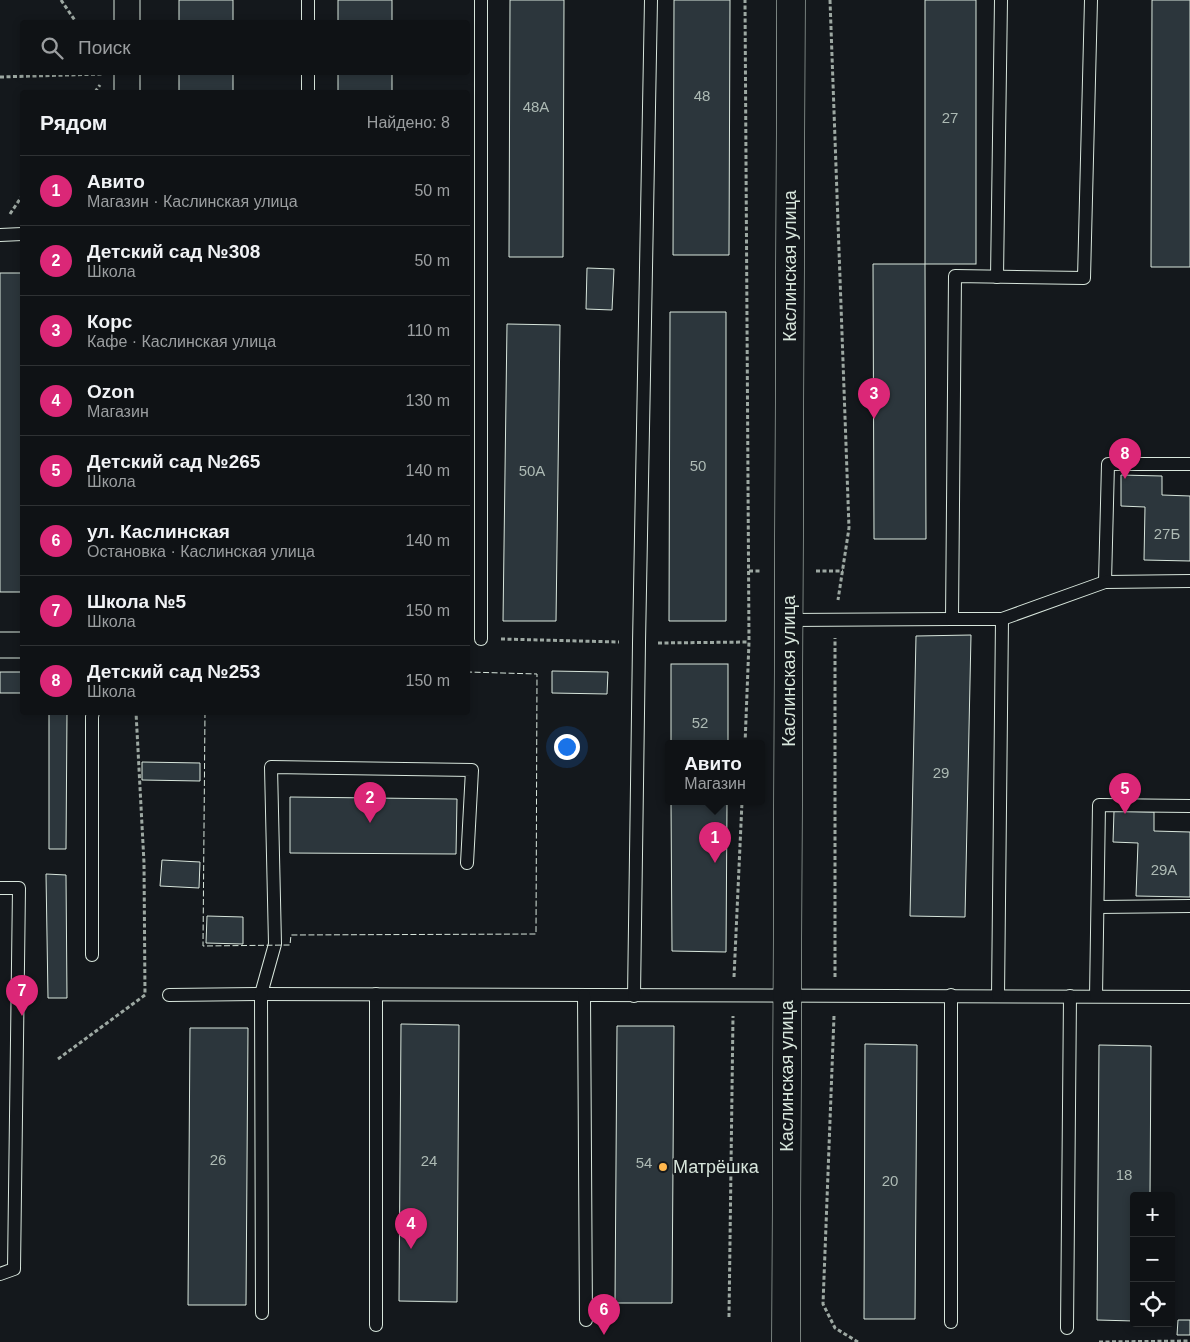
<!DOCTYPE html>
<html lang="ru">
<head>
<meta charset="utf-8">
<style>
  body { margin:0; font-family:Arial,sans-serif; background:#1d2022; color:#f1f3f6 }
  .controls { position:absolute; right:15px; bottom:15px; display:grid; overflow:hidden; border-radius:5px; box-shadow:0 2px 8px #0003 }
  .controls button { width:45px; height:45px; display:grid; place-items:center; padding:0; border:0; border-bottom:1px solid #2f3234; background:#0f1215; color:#f1f3f6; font:25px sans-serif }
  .you { position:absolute; left:566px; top:746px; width:18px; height:18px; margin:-12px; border:4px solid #fff; border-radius:50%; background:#1a73e8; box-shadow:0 0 0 8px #1a73e833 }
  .badge { display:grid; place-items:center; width:32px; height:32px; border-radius:50%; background:#db2777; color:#fff; font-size:16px; font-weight:700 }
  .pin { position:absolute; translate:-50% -41px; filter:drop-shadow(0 1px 2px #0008) }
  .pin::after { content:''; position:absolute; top:26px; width:18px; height:15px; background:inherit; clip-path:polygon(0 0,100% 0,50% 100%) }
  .popup { position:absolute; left:665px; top:740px; width:100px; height:65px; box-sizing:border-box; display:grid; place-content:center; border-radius:5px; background:#0f1215; filter:drop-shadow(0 1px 4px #0005); font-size:16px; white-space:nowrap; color:#9b9ea0 }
  .popup b { font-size:19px; color:#f1f3f6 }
  .popup::after { content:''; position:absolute; left:50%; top:100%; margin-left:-10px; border:10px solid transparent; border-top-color:#0f1215 }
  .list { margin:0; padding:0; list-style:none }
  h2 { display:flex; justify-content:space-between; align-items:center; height:65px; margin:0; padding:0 20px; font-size:21px }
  h2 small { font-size:16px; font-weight:400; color:#9b9ea0 }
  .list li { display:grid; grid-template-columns:32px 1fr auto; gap:15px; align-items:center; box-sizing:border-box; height:70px; padding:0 20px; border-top:1px solid #2f3234 }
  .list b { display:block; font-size:19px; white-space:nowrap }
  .list p { margin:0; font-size:16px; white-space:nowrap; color:#9b9ea0 }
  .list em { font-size:16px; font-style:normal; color:#9b9ea0 }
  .icon { flex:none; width:28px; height:28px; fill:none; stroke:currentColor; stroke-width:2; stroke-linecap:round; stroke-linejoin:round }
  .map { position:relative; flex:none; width:1190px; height:1342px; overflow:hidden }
  .search { position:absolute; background:#0f1215; box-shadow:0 2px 8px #0003; left:20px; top:20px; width:450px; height:55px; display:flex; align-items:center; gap:12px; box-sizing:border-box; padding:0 18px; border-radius:5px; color:#9b9ea0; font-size:19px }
  .panel { position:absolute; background:#0f1215; box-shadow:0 2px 8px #0003; left:20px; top:90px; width:450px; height:625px; border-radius:5px }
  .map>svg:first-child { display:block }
</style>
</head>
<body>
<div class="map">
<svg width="1190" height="1342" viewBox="0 0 1190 1342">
  <rect width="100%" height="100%" fill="#14181c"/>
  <g fill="#2c363c" stroke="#d8e6dc">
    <rect x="179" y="0" width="54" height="22"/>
    <rect x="338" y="0" width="54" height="22"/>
    <path d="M510,0h54l-1,257h-54z"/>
    <path d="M674,0h56l-1,255h-56z"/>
    <rect x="925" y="0" width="51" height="264"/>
    <path d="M1152,0h38v267h-39z"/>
    <rect x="179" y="72" width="54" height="20"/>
    <rect x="338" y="72" width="54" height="20"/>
    <path d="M873,264h52l1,275h-52z"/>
    <path d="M587,268l27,1 -2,41 -26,-1z"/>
    <rect x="0" y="273" width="22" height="319"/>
    <path d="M670,312h56v309h-57z"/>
    <path d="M507,324l53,1 -4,296h-53z"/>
    <path d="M1121,475l41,1v19l28,1v65l-46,-1 1,-53 -24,-1z"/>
    <path d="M971,635l-6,282 -55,-1 6,-280z"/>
    <rect x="671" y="664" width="57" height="80"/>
    <path d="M552,671l56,1 -1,22 -55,-1z"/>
    <rect x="0" y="672" width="22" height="21"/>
    <path d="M49,712h18l-1,137h-17z"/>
    <path d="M142,762l58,1v18l-58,-1z"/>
    <path d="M290,797l167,2 -1,55 -166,-1z"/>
    <path d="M671,802h56l-1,150 -54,-1z"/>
    <path d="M1114,811l40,1v19l36,1v65l-54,-1 2,-53 -25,-1z"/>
    <path d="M162,860l38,2 -1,26 -39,-2z"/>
    <path d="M46,874l20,1 1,123h-19z"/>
    <path d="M207,916l36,1v27l-37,-1z"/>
    <path d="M401,1024l58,1 -2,277 -58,-1z"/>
    <path d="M617,1026h57l-2,277h-57z"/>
    <path d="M190,1028h58l-2,277h-58z"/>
    <path d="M865,1044l52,1 -2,274h-51z"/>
    <path d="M1099,1045l52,1 -1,150h-16v125l-37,-1z"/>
    <path d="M1178,1320h12v15h-13z"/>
  </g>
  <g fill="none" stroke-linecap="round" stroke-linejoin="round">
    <defs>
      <g id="lane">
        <path d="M308,0v22"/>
        <path d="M481,0v639"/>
        <path d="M308,72v20"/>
        <path d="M0,235l22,-1"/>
        <path d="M997,277l4,-277"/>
        <path d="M1105,582l3,-118h82"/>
        <path d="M1002,619l103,-37 85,-1"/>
        <path d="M789,620l163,-1"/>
        <path d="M0,888h19l-5,381 -14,5"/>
        <path d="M1098,907l92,-1"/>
        <path d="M92,955v-238l1,-5"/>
        <path d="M376,994v331"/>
        <path d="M169,995l92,-1 929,3"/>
        <path d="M584,995l2,325"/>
        <path d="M634,996l5,-353 12,-643"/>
        <path d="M998,996l4,-377h-50l3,-343 129,2 7,-278"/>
        <path d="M1096,996l3,-191 91,1"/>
        <path d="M262,1313l-1,-319 14,-50 -4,-177 201,3 -5,93"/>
        <path d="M951,1322v-327"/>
        <path d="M1067,1328l3,-332"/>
      </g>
      <g id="street">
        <path d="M127,0v22"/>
        <path d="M127,72v20"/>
        <path d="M0,645h22"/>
      </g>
      <path id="secondary" d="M786,1342l5,-1342"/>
    </defs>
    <use href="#lane" stroke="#d8e6dc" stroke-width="14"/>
    <use href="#street" stroke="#d8e6dc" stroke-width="27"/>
    <use href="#secondary" stroke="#d8e6dc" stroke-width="29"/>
    <g stroke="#9da8a2" stroke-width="3" stroke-dasharray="4 2.5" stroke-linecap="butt">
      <path d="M61,0l15,22"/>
      <path d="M830,0l19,528 -11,72"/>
      <path d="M0,77l102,-3"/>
      <path d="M95,92l5,-7"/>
      <path d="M10,214l12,-18"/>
      <path d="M749,571h13"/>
      <path d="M816,571h27"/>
      <path d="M501,639l118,3"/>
      <path d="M658,643l91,-1"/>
      <path d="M745,744l4,-102 -4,-642"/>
      <path d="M734,977l8,-175"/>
      <path d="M835,977v-339"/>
      <path d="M834,1016l-11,288 12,24 23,14"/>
      <path d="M58,1059l87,-64 -1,-132 -8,-151"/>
      <path d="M729,1317l4,-301"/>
      <path d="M1099,1342l91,-1"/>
    </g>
    <use href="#lane" stroke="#14181c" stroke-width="12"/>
    <use href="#street" stroke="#14181c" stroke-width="25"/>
    <use href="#secondary" stroke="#14181c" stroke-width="28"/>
    <path stroke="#d8e6dc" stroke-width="1" stroke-dasharray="6 2.5" stroke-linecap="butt" d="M205,712l-2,234 87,-1 1,-10 245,-1 1,-260 -69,-2"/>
  </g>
  <circle fill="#ffb74d" stroke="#14181c" stroke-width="2" cx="663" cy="1167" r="5"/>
  <g text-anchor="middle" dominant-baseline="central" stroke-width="4" stroke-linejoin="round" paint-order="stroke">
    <g font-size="15" fill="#adbab4">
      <text x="702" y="95">48</text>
      <text x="536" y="106">48А</text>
      <text x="950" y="117">27</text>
      <text x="698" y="465">50</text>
      <text x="532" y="470">50А</text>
      <text x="1167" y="533">27Б</text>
      <text x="700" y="722">52</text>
      <text x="941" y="772">29</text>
      <text x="1164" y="869">29А</text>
      <text x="218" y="1159">26</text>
      <text x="429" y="1160">24</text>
      <text x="644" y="1162">54</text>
      <text x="1124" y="1174">18</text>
      <text x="890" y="1180">20</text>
    </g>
    <g font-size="18" fill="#d8e6dc" stroke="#14181c">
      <text transform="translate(790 266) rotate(-90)">Каслинская улица</text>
      <text transform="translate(789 671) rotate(-90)">Каслинская улица</text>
      <text transform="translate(787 1076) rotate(-90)">Каслинская улица</text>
    </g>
    <g font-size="18" fill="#d8e6dc" stroke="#14181c" text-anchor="start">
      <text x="673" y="1167">Матрёшка</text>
    </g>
  </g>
</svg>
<div class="controls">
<button>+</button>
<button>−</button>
<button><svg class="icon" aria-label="locate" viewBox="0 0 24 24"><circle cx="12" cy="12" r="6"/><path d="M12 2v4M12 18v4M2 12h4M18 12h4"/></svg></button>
</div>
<div class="you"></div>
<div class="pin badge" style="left:715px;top:863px">1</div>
<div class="popup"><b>Авито</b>Магазин</div>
<div class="pin badge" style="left:370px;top:823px">2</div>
<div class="pin badge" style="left:874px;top:419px">3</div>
<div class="pin badge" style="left:411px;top:1249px">4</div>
<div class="pin badge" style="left:1125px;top:814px">5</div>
<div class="pin badge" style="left:604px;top:1335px">6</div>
<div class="pin badge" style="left:22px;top:1016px">7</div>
<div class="pin badge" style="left:1125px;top:479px">8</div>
<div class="search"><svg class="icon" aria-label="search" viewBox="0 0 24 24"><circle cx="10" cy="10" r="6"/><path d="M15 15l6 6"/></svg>Поиск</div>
<section class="panel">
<h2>Рядом<small>Найдено: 8</small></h2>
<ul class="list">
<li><span class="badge">1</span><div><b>Авито</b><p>Магазин · Каслинская улица</p></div><em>50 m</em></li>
<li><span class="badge">2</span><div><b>Детский сад №308</b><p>Школа</p></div><em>50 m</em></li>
<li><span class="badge">3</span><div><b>Корс</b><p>Кафе · Каслинская улица</p></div><em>110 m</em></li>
<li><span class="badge">4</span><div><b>Ozon</b><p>Магазин</p></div><em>130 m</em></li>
<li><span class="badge">5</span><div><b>Детский сад №265</b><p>Школа</p></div><em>140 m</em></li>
<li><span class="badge">6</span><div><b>ул. Каслинская</b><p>Остановка · Каслинская улица</p></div><em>140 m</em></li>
<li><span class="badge">7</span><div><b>Школа №5</b><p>Школа</p></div><em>150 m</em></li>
<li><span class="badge">8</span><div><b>Детский сад №253</b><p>Школа</p></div><em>150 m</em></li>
</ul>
</section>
</div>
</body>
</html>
